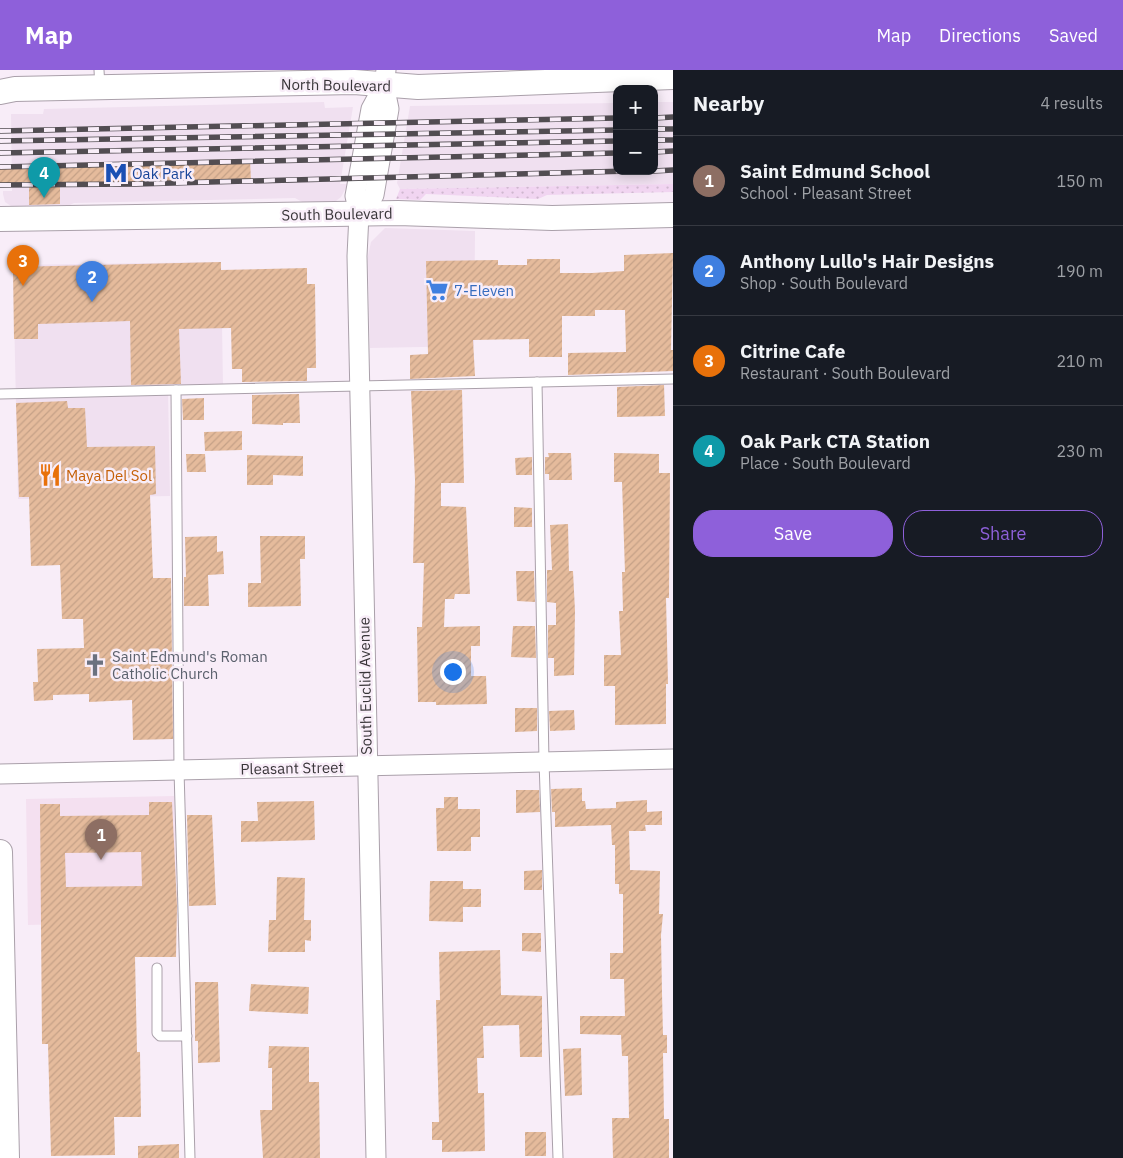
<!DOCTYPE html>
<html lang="en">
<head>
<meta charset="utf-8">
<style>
  body { margin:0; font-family:"IBM Plex Sans",sans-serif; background:#242831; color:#f1f3f6 }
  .controls { position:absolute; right:15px; top:15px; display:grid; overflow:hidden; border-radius:10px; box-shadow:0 2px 12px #0003 }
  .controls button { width:45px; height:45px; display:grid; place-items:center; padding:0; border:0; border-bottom:1px solid #363941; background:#171b24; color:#f1f3f6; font:25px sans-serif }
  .you { position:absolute; left:452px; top:601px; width:18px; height:18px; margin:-12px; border:4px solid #fff; border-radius:50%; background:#1a73e8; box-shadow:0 0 0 8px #1a73e833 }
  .badge { display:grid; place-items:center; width:32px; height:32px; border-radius:50%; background:#8e60da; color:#fff; font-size:16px; font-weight:700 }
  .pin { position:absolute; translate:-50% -41px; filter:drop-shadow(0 1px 2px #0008) }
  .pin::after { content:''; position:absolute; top:26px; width:18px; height:15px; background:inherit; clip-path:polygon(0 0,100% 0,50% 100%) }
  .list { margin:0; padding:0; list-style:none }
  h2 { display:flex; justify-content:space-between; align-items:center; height:65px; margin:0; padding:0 20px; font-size:21px }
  h2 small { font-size:16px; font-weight:400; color:#9ea1a6 }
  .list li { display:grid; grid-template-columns:32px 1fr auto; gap:15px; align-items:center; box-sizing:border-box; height:90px; padding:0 20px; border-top:1px solid #363941 }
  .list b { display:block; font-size:19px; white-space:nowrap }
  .list p { margin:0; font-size:16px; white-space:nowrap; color:#9ea1a6 }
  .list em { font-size:16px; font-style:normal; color:#9ea1a6 }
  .actions { display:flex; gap:10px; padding:15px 20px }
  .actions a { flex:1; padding:11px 0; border:1px solid #8e60da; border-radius:20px; text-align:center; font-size:18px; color:#8e60da }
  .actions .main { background:#8e60da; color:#fff }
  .map { position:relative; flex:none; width:673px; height:1088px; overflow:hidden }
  header { display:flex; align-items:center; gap:30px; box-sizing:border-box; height:70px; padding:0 25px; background:#8e60da; color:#fff }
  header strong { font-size:24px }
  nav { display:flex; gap:28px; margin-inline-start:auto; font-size:18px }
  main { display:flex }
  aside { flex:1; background:#171b24 }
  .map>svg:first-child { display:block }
</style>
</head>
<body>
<header>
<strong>Map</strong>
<nav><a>Map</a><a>Directions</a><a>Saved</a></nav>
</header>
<main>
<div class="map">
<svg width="673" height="1088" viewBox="0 0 673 1088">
  <defs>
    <pattern id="grass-dots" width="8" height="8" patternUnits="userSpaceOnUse" patternTransform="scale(1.25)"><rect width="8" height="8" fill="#f1d5f1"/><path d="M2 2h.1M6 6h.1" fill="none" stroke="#cfb7cf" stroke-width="1.8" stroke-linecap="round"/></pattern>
    <pattern id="building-hatch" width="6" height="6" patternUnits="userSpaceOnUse" patternTransform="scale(1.25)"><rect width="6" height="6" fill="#e5bb9c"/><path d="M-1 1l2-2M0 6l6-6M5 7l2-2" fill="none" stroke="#c5a187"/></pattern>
  </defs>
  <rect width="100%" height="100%" fill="#f8edf8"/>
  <g fill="#f0e0f0">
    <path d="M324,32l1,6 28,-1 -13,77h8l-7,13 -5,4 -30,3 -11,-6 -221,5 -13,6 -44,1 -12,-8 -2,-8v-3h9l-1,-77h32l1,-5z"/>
    <path d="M654,32h19v82l-273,5 -3,-6 13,-77 207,-3v68h37z"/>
    <path d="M385,158l90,3 -1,115 -104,2 -2,-92 3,-14z"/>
    <path d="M221,192l2,124 -55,2 2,108 -152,3 -5,-234z"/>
  </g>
  <path fill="#f4e0f0" d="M174,726l3,125 -149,4 -2,-126z"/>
  <path fill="url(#grass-dots)" d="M673,114v8l-126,3 -9,4 -112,-5 -6,6 -24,-1 4,-10z"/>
  <g fill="url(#building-hatch)" fill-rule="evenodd">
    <path d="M250,89l1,22 -191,5v18l-31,1v-19h-29v-21z"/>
    <path d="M673,183l-2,97h2v21l-105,4v-22l58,-1 -1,-42h-30v6h-33v41h-33v-18l-56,1 2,36 -65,3v-24l18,-1 -2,-93 72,-1v5h29v-6h33v14h32l32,-2v-16z"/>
    <path d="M221,192v8l86,-2v16h8l1,84h-9v13l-65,1v-13h-10l-1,-41 -52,1 2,55 -50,1 -1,-64 -92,3v15h-24l-1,-72z"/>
    <path d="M664,315l1,31 -48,1v-30z"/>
    <path d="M462,320l2,93h-23v23l25,1 4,87h-15l-1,5h-9l-1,28 36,-1v20h-9v30h15l1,28 -51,1v-3h-18l-1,-75h5l2,-64h-11l2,-83 -4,-89z"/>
    <path d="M299,324l1,29h-17v2l-31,-1v-29z"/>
    <path d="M204,328v22h-21l-1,-21z"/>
    <path d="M67,331l1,7h17l2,39 68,-1 1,48 -6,1 3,83h18l2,161 -40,1 -1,-40 -43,2v-8l-36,1v5l-19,1 -1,-19h5l-1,-33 47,-1 -1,-29h-21l-2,-54 -29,1 -2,-69h-10l-3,-94z"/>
    <path d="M242,361v19l-37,1 -1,-19z"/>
    <path d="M548,383h23l1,27h-23v-6h-4v-17h4z"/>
    <path d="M614,383l45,1v19h11l-1,125h-3l2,86h-2v40l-51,1v-39h-11v-31h17l-2,-44h4l-1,-39h3l-3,-90h-8z"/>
    <path d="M186,384h19l1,18h-19z"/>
    <path d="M247,385l56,1v20l-30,-1v10h-26z"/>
    <path d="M532,387v18h-16l-1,-17z"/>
    <path d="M514,437l18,1v19h-18z"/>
    <path d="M568,454l1,47h4l2,40 -1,64 -20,1v-18h-6v-33h8v-22l-9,-1v-32h5l-2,-45z"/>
    <path d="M217,466v16l6,-1 1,23 -16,1 1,31h-25v-29h2l-1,-40z"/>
    <path d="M260,466h45v23h-5l1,47 -53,1v-24h13z"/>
    <path d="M516,501h18l1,31 -18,-1z"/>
    <path d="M513,556h22l1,32 -25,-1z"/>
    <path d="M515,638h22v23l-22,1z"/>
    <path d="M574,640l1,20 -25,1 -1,-20z"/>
    <path d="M582,718v13h3l1,8 30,-1v-6l31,-2v12l15,-1v14h-17l1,6h-17l1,39 30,1 -1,43h4l-2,21 1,58 1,42h4v18h-4l1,66h5v39h-56l-1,-40h17l-1,-62h-6l-1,-21 -41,-1v-18h45l-1,-37h-14v-26h13v-59h-4v-10h-4v-39h-3l-1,-20 -56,2v-15h-3l-1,-23z"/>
    <path d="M516,720h23l1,22 -24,1z"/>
    <path d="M444,727h14v12h22v28h-9v14h-34l-1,-43h8z"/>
    <path d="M314,731l1,39 -74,2v-21h17l-1,-19z"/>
    <path d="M149,732h23l5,104 -1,51h-41l2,95h3l1,65h-27l1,38 -64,1 -3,-112h-6l-2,-240h20v12l89,-1zM141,782l1,34 -76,1 -1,-34z"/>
    <path d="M187,745h25l4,90 -27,1z"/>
    <path d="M542,800v20h-18v-19z"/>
    <path d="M277,807l28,1 -1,42h7v21l-6,-1v12h-37l1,-32h7z"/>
    <path d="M430,811h33v8h18v18h-18v15l-34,-1z"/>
    <path d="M522,863h19v19l-19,-1z"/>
    <path d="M500,880l1,45 41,1v61h-22l-1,-32 -36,1 1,32h-7l1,35h6l1,58 -43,1v-12h-10v-18h7l-3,-122h4l-1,-48z"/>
    <path d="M195,912h23l2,80 -22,1v-22h-3z"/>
    <path d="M251,914l58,3 -1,27 -59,-3z"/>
    <path d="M269,976l40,1v35h10l1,76h-57l-3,-48h12v-42h-4z"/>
    <path d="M581,978l1,47 -17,1 -2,-47z"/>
    <rect x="525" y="1062" width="21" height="24"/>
    <path d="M179,1074v14h-41v-12z"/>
  </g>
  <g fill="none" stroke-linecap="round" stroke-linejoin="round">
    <defs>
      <g id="service">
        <path d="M99,0l1,17"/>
        <path d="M537,312l7,380 14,396"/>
        <path d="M176,320l3,380 11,388"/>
        <path d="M0,324l673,-15"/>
        <path d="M157,898v65l3,3h27"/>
      </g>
      <g id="minor">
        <path d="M359,144l15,-19 15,-86 -5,-24"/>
        <path d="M0,704l673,-15"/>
        <path d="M376,1088l-19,-902 2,-42 -4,-18 16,-87 13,-24 2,-15"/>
      </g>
      <g id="tertiary">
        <path d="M0,22l15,-3 339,-7 64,5 255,-10"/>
        <path d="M0,149l398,-6 154,5 121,-3"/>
        <path d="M0,782l7,306"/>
      </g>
    </defs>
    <use href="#service" stroke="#aaa0aa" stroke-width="11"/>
    <use href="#minor" stroke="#aaa0aa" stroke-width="21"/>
    <use href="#tertiary" stroke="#aaa0aa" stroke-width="26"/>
    <use href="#service" stroke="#fff" stroke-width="9"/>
    <use href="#minor" stroke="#fff" stroke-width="19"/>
    <use href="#tertiary" stroke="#fff" stroke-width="24"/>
    <defs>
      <g id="rail">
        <path d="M654,48l19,-1"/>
        <path d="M654,59h19"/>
        <path d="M0,61l617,-13"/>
        <path d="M654,70h19"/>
        <path d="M0,71l617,-11"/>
        <path d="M654,82l19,-1"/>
        <path d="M0,83l617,-12"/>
        <path d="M0,97l617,-14"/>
        <path d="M654,101l19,-1"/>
        <path d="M0,115l136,-1 493,-13"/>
      </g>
    </defs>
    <use href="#rail" stroke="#524d52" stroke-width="5.5"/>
    <use href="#rail" stroke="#f8edf8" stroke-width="4" stroke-dasharray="11" stroke-linecap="butt"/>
  </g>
  <defs>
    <symbol id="metro-bare" viewBox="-9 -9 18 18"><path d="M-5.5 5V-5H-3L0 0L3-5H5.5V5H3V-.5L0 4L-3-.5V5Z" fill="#1a4fb4" stroke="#f8edf8" stroke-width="2.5" paint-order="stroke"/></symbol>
    <symbol id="supermarket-bare" viewBox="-9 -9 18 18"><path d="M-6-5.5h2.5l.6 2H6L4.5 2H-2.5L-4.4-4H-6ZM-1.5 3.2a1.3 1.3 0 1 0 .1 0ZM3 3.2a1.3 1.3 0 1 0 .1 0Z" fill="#3f7fe0" stroke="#f8edf8" stroke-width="2.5" paint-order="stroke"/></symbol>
    <symbol id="restaurant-bare" viewBox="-9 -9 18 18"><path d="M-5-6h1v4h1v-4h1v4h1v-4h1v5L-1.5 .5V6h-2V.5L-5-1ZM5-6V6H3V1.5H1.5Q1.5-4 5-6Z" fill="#e8710a" stroke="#f8edf8" stroke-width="2.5" paint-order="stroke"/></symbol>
    <symbol id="church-bare" viewBox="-9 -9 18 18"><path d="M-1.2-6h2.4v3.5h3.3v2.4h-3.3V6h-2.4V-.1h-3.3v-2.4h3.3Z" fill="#6b7280" stroke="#f8edf8" stroke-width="2.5" paint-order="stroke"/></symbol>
  </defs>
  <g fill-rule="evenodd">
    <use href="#metro-bare" x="100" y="87" width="32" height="32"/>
    <use href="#supermarket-bare" x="421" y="204" width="32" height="32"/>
    <use href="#restaurant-bare" x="34" y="389" width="32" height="32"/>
    <use href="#church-bare" x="79" y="579" width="32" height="32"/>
  </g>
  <g text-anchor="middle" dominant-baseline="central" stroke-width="5" stroke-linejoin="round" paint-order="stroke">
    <g font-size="15" fill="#393539" stroke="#f8edf8">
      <text transform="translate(336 15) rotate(1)">North Boulevard</text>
      <text transform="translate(337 144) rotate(-1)">South Boulevard</text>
      <text transform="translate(365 616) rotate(-91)">South Euclid Avenue</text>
      <text transform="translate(292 698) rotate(-1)">Pleasant Street</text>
    </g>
    <g font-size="15" fill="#164399" stroke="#f8edf8" text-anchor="start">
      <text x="132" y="103">Oak Park</text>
    </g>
    <g font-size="15" fill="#366cbe" stroke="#f8edf8" text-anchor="start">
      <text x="454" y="220">7-Eleven</text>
    </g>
    <g font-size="15" fill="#c56008" stroke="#f8edf8" text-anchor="start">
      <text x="66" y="405">Maya Del Sol</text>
    </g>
    <g font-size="15" fill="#5b616d" stroke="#f8edf8" text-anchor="start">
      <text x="112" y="586">Saint Edmund's Roman<tspan x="112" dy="17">Catholic Church</tspan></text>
    </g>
  </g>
</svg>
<div class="controls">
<button>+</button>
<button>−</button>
</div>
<div class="you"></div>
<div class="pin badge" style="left:101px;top:790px;background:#8d6e63">1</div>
<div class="pin badge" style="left:92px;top:232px;background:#3f7fe0">2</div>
<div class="pin badge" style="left:23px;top:216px;background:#e8710a">3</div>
<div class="pin badge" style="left:44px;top:128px;background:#0f9aa8">4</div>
</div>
<aside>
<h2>Nearby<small>4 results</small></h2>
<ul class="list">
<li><span class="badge" style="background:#8d6e63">1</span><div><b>Saint Edmund School</b><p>School · Pleasant Street</p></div><em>150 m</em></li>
<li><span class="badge" style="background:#3f7fe0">2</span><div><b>Anthony Lullo's Hair Designs</b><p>Shop · South Boulevard</p></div><em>190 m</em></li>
<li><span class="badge" style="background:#e8710a">3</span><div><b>Citrine Cafe</b><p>Restaurant · South Boulevard</p></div><em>210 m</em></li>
<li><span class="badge" style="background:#0f9aa8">4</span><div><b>Oak Park CTA Station</b><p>Place · South Boulevard</p></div><em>230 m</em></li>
</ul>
<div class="actions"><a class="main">Save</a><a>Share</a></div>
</aside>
</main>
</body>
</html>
